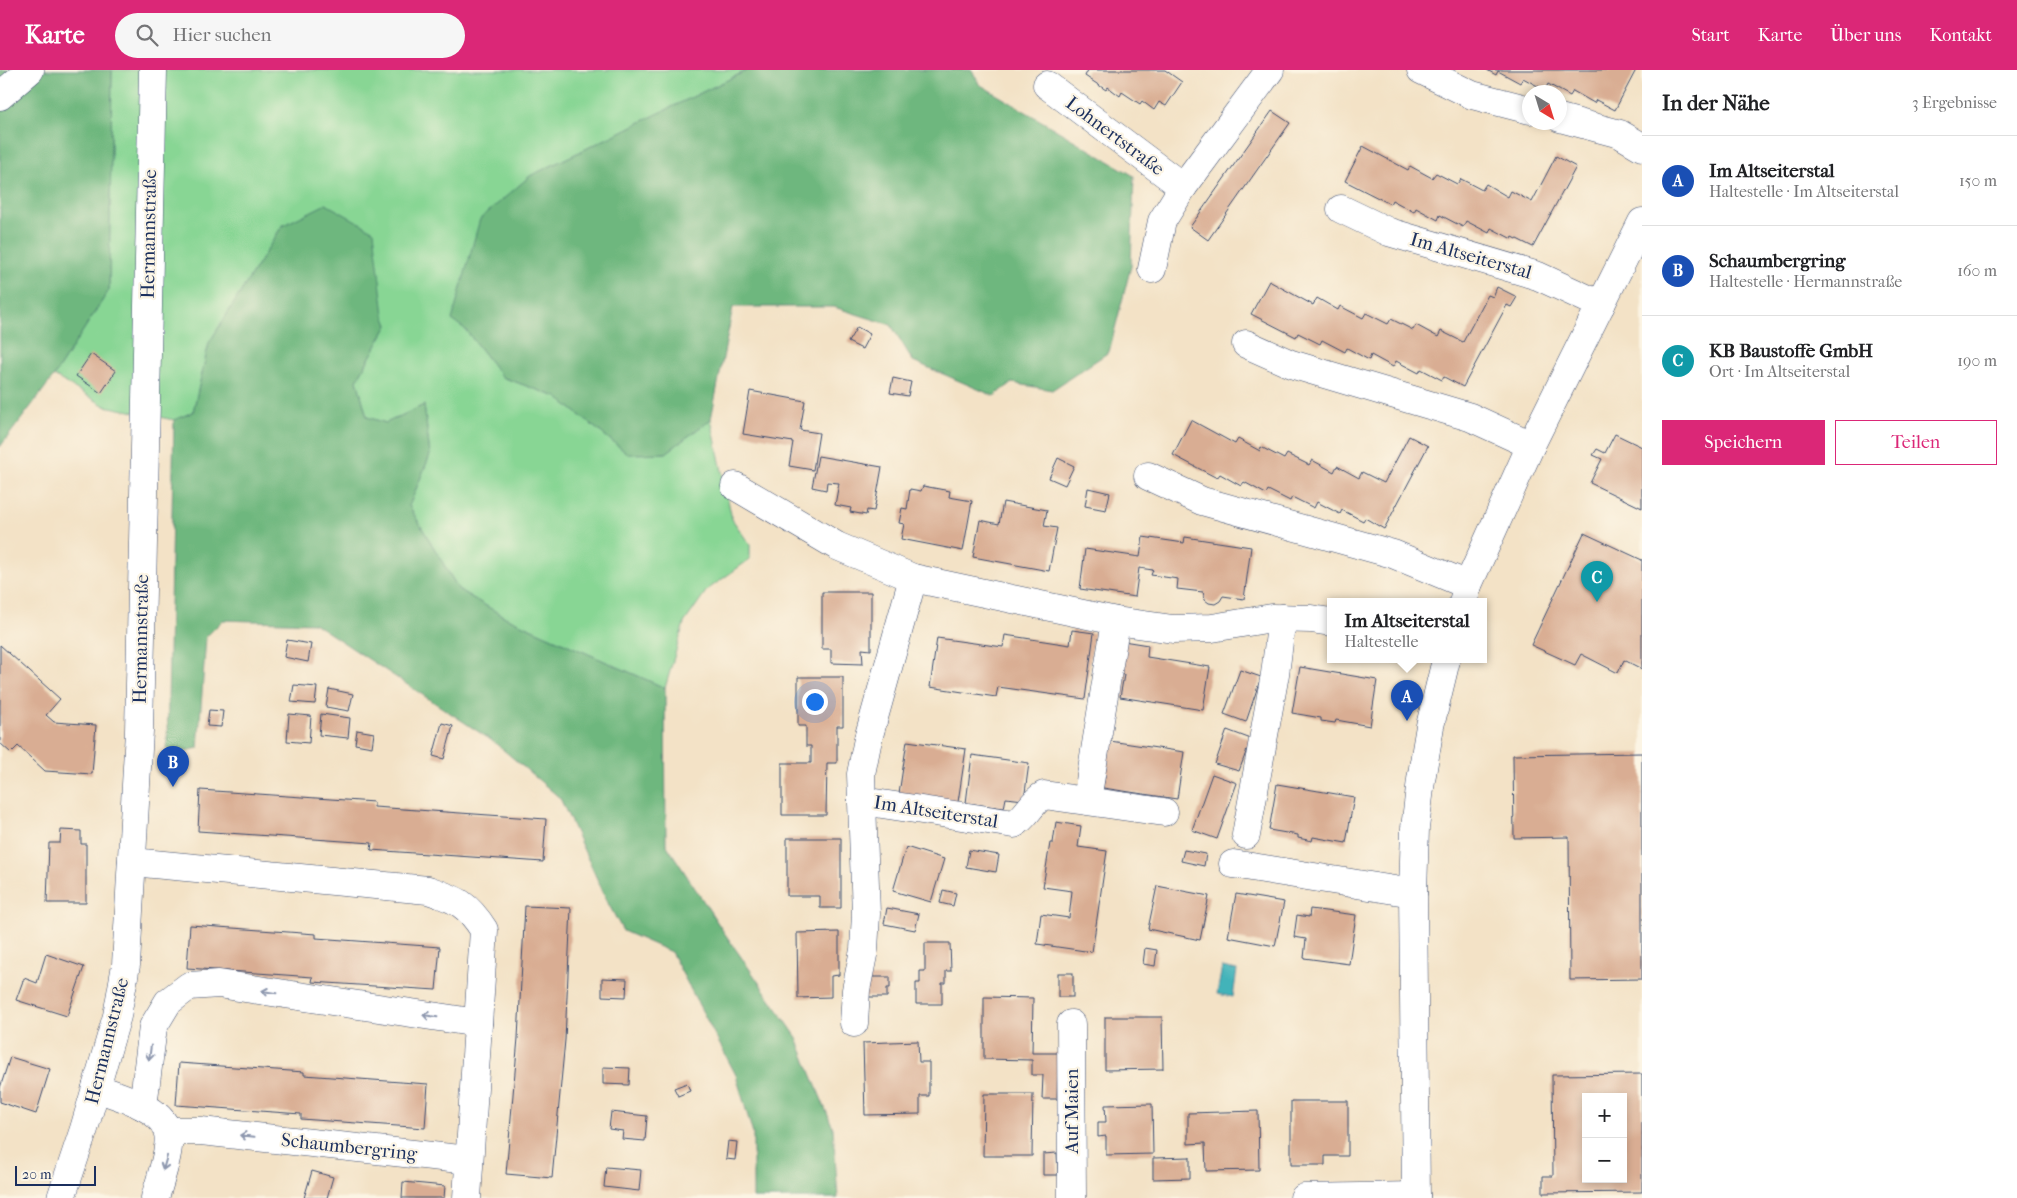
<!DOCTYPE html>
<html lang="de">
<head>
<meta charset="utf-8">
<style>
  body { margin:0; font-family:"IM FELL French Canon",serif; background:#f6f6f6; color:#202124 }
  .controls { position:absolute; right:15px; bottom:15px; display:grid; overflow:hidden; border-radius:0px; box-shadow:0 2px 8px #0003 }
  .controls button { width:45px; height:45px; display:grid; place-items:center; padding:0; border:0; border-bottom:1px solid #e0e0e0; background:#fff; color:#202124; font:25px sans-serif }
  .compass { position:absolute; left:1522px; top:15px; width:45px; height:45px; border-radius:50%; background:#fff; box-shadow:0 2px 8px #0003; rotate:142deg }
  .scale { position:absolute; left:15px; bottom:12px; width:81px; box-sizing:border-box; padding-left:5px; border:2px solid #1b2f5e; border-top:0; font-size:14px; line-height:18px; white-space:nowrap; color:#1b2f5e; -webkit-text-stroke:4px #fcf5e5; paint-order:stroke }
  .you { position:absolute; left:814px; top:631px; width:18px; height:18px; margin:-12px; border:4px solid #fff; border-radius:50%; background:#1a73e8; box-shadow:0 0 0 8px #1a73e833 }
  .badge { display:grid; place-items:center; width:32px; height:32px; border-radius:50%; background:#db2777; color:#fff; font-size:16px; font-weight:700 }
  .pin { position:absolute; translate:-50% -41px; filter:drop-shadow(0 1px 2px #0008) }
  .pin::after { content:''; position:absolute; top:26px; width:18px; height:15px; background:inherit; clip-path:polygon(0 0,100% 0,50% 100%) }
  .popup { position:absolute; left:1327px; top:528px; width:160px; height:65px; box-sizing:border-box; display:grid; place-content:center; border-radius:0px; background:#fff; filter:drop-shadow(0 1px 4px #0005); font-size:16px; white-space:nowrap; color:#757577 }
  .popup b { font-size:19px; color:#202124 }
  .popup::after { content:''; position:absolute; left:50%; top:100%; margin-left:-10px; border:10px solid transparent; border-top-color:#fff }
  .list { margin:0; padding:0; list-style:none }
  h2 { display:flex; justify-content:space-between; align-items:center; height:65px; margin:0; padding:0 20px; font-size:21px }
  h2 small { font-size:16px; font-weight:400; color:#757577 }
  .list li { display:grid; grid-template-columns:32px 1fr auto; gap:15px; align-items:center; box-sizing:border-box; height:90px; padding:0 20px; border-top:1px solid #e0e0e0 }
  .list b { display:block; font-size:19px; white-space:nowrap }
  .list p { margin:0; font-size:16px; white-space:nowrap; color:#757577 }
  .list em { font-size:16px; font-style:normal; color:#757577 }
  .actions { display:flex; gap:10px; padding:15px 20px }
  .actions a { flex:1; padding:11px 0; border:1px solid #db2777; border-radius:0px; text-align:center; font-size:18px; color:#db2777 }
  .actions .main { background:#db2777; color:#fff }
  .icon { flex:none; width:28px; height:28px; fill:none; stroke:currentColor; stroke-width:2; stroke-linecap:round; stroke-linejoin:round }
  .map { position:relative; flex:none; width:1642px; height:1128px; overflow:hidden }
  header { display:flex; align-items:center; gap:30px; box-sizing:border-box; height:70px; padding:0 25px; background:#db2777; color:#fff }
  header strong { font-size:24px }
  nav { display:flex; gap:28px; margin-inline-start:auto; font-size:18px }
  .search { width:350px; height:45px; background:#f6f6f6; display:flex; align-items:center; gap:12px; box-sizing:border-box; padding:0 18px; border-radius:28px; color:#757577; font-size:19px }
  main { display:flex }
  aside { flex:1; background:#fff }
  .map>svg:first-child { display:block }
</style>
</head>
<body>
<header>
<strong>Karte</strong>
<div class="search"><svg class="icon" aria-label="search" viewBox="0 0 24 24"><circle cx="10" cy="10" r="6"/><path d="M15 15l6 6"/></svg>Hier suchen</div>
<nav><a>Start</a><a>Karte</a><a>Über uns</a><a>Kontakt</a></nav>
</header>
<main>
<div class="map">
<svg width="1642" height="1128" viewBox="0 0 1642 1128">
  <rect width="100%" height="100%" fill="#fcf5e5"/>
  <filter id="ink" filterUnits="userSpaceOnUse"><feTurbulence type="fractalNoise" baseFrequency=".02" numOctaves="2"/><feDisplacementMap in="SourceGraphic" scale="10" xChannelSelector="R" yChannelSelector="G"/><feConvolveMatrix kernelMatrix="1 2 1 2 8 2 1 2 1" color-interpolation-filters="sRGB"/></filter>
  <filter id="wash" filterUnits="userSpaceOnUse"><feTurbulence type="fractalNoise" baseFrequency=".0096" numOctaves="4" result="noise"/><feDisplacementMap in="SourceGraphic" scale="20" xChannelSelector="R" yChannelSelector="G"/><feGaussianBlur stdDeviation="1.12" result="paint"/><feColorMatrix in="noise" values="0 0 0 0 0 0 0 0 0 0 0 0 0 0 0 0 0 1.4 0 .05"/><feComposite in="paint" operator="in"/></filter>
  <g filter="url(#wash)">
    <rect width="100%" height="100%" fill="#f3e2c6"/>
    <path fill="#88d694" stroke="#528279" d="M112,0h636l-218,106 -50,44 -15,109 37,48 55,20 71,57 38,-1 45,-34 21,100 18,26v14l-43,31 -23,33 -19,65 -160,-71 -46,-27 -50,-84 21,-51 -6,-50 -38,18 -19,-6 -10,-37 31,-55 -61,-121 -45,22 -73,117 -16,69 -19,8 -69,-14 -51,-30 55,-86z"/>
    <g fill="#6eb77e" stroke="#44736e">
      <path d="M0,0h112l-3,220 -55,86 -54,71z"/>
      <path d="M748,0h224l7,14 155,92 -3,90 -22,86 -57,38 -40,-7 -18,13 -81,-35 -22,-36 -57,-18h-101l-22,112 -45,34 -38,1 -71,-57 -55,-20 -37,-48 -13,-9 28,-101 50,-43z"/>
      <path d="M326,134l48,27 10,84 4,10 -31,55 10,37 19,6 38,-18 6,50 -21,51 50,84 46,27 160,71 1,156 57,87 73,105 37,92 5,70h-85v-64l-17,-59 -65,-123 -48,-21 -14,-26 -49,-107 -66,-56 -180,-119 -91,-3 -17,17 -8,111 -21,5 -10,-4 7,-329 19,-8 16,-69 73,-117z"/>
    </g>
    <path fill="#42b3b9" stroke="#2e718c" d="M1222,897l15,3 -4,27 -16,-3z"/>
    <g id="blocks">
      <g fill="#d9ad93" fill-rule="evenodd">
        <path d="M1088,0h77l17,12 -16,24 -7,-4 -5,8 -12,-9 -2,3 -18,-12 -2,4 -12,-9 -2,3 -21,-14z"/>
        <path d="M1487,0h149l-21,40 -19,-10 -2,3 -21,-12 -3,5 -22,-12 -3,6 -22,-12 -3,5 -22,-12 -2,4z"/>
        <path d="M1272,41l18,12 -82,117 -18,-13z"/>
        <path d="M1363,76l45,24 2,-4 22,12 4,-5 21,11 4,-5 21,11 4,-6 22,13 3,-6 21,11 24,-46 20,11 -43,80 -20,-10 -1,2 -21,-11 -2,5 -23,-12 -3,6 -23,-12 -2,5 -22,-12 -2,4 -22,-12 -2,4 -45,-23z"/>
        <path d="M1269,211l44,24 4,-7 21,12 2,-4 23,12 3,-5 22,11 3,-5 22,11 3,-5 22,12 3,-6 22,11 25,-47 5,2 4,-10 20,10 -6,10 -4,-2 -44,82 -19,-10 -2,3 -21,-11 -2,4 -23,-12 -3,6 -22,-12 -2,5 -22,-12 -2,4 -23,-12 -2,4 -22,-11 -2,4 -45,-23z"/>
        <path d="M857,257l13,7 -8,15 -14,-7z"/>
        <path d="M91,284l25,17 -15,22 -25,-17z"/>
        <path d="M893,308l18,4 -3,14 -18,-3z"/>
        <path d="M750,321l55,10 -5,29 19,3 -6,37 -24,-4 4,-24 -50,-8z"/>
        <path d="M1191,350l44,24 3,-5 22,12 1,-4 23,12 3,-5 22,11 3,-5 22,12 3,-6 22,12 3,-6 22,11 25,-47 19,10 -44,83 -19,-11 -2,3 -21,-11 -2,4 -23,-12 -3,6 -22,-11 -2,4 -22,-11 -2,4 -22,-12 -3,4 -21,-12 -3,4 -44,-23z"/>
        <path d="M1615,364l27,13v61l-52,-25 12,-24 -9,-4 4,-6 8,4z"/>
        <path d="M818,386l64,11 -8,44 -7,-1 -1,5 -16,-3 1,-4 -16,-3 4,-22 -12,-1 -1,8 -14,-3z"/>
        <path d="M1058,388l16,8 -9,19 -16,-7z"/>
        <path d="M923,416l27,5 -1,6 23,4 -9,50 -62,-12 3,-15 -5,-1 3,-15 5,1 3,-20 11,2z"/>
        <path d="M1088,418l22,5 -4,17 -21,-4z"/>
        <path d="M1003,432l44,8 -3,16 13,2 -8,43 -76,-14 7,-37 19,4z"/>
        <path d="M1584,463l58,27v109l-18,-9 -6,13 -37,-19 -6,11 -44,-20z"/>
        <path d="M1143,467l41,6 1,-6 66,10 -7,52 -21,-3 -3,5 -5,3 -6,-1 -4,-3 -2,-8 -26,-3 1,-10 -27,-4 2,-5 -14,-2 -4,29 -55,-8 5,-40 55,8z"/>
        <path d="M822,522h49v58l-9,-1 1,15 -32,-1v-14h-9z"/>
        <path d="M1072,560l22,3 -9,66 -87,-12 -2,10 -66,-10 7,-49 66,9 2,-12 65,10z"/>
        <path d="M287,570l24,4 -3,18 -24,-5z"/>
        <path d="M1123,571l25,4 -1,12 63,10 -7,43 -83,-13 4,-22 -6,-1z"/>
        <path d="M0,575l60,54 -14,16 8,7 42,3 -4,49 -47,-3 -27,-25 -7,7 -11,-10z"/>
        <path d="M1300,597l77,13 -7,46 -34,-6 -1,3 -14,-2v-3l-29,-5z"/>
        <path d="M1240,600l21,7 -15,45 -22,-8z"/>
        <path d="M798,607h45v49h-6v37h-10l-1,52h-44v-52h29v-17h-5v-20h-8z"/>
        <path d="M294,615l23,2 -2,17 -24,-2z"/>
        <path d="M329,619l24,5 -4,17 -23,-4z"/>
        <path d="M209,640l14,1 -2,16 -14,-1z"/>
        <path d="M289,644l22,2 -2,27 -22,-2z"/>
        <path d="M321,644l29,4 -2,20 -29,-3z"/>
        <path d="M442,653l11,3 -9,33 -11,-3z"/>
        <path d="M357,660l17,3 -2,14 -17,-3z"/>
        <path d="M1227,660l24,9 -12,32 -24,-7z"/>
        <path d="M907,671l59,8 -8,53 -59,-8z"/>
        <path d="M1110,671l74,11 -7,47 -74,-11z"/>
        <path d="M1642,683v226l-72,1 -1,-143 -55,1 -1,-83z"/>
        <path d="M972,685l57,8 -5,37 -18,-2 -2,10 -38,-5z"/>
        <path d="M1212,704l25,9 -20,56 -25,-9z"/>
        <path d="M1277,714l77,13 -8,46 -33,-6 -1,4 -14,-3v-3l-29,-5z"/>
        <path d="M200,720l174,12v5l172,12 -3,43 -172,-12 1,-7 -174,-12z"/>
        <path d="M1056,752l25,4 -3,21 29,4 -15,101 -55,-8 4,-30 28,4 3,-27 -29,-4 7,-44h3z"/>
        <path d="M61,760l20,1v13h5v59h-39l2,-60h11z"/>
        <path d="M787,768h54v70h-21v-12h-33z"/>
        <path d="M906,777l38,12 -13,43 -38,-11z"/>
        <path d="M969,780l30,5 -3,17 -30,-5z"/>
        <path d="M1184,780l22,4 -2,12 -23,-5z"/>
        <path d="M1157,816l52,10 -9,44 -52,-11z"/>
        <path d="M943,820l13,3 -3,13 -13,-3z"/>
        <path d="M1236,824l48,8 -9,44 -47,-9z"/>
        <path d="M525,836l46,2 -6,132 -13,138 -46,-4 12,-136z"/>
        <path d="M887,838l32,6 -4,16 -31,-6z"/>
        <path d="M1310,839l46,6 -7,49 -45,-6 2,-19 -12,-2 3,-22 12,2z"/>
        <path d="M190,855l126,9v4l124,9 -4,43 -124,-8 1,-5 -126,-9z"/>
        <path d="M839,862v43l-8,1v21l-33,1 -1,-65z"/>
        <path d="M925,873h25l1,28h-5v12h-4v21h-26v-21h4v-12h5z"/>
        <path d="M1145,878l12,2 -2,16 -12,-2z"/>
        <path d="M46,884l38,13 -17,49 -51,-16 8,-22 13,5z"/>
        <rect x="1058" y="903" width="15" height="24"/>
        <path d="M864,907h26v11h-3v9h-25z"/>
        <path d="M602,908l25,1 -1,18 -24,-1z"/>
        <path d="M984,927l49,1 -1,55h26l-1,46h-15l1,-24h-11v-15l-48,-1z"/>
        <path d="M1105,947h57l1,52 -58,1z"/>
        <path d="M918,971l1,21h10v34h-9v18l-55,1 -2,-72z"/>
        <path d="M10,987l40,12 -14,45 -36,-12v-14z"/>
        <path d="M179,993l125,9v3l124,9 -3,44 -124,-9v-5l-125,-9z"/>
        <path d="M603,997l27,1 -1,17 -26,-1z"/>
        <path d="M1642,1004v118l-99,1v-17h10l-1,-101zM1586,1027h37v82h-37z"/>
        <path d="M687,1013l3,8 -12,5 -4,-8z"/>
        <path d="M984,1024h49l-1,62h-49z"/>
        <path d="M1291,1031h57v55h-23v9h-34z"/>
        <path d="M1152,1034l1,50 -47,1v-19l-8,1v-15h8l-1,-17z"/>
        <path d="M1258,1041l1,59 -53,1 -1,-28 -17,1v-31z"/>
        <path d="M611,1042l36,4 -2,25 -23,-2 1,-8 -14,-2z"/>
        <path d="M728,1071l9,1 -2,18 -9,-1z"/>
        <path d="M1057,1083l1,22h-15v-21z"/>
        <path d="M1190,1087v21l-37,1v-21z"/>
        <path d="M606,1097l35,3 -2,21 -35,-4z"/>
        <path d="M312,1101l21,6 -6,21h-23z"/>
        <path d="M403,1112l42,4 -1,12h-42z"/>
      </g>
    </g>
  </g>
  <g filter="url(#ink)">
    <use href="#blocks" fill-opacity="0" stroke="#3b4a6e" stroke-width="1"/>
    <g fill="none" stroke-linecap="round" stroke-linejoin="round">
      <defs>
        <g id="minor">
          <path d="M1421,0l51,25 58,15"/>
          <path d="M1047,15l136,102"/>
          <path d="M0,26l30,-26"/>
          <path d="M1560,48l60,16 22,13"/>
          <path d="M1341,139l48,23 149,44 63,29"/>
          <path d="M1152,199l10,-48 21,-34 87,-117"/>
          <path d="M1246,274l45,20 179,53 61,28"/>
          <path d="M1148,406l54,25 191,53 75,31"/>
          <path d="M735,416l102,60 76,32 203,43 57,8 39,-1 60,-10 39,1 20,3"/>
          <path d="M1463,532l5,-17 63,-140 111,-223"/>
          <path d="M1087,730l29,-179"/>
          <path d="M862,731l152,23c13,-7 17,-22 30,-29l120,17"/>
          <path d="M1246,765l29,-161 7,-56"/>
          <path d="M132,792l296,28c29,10 39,13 56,40l-17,268"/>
          <path d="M1233,794l180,29"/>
          <path d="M854,953l2,-33 8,-40 2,-36 -5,-140 7,-35 45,-161"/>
          <path d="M1071,954l1,174"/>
          <path d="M96,1018c22,8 63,18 71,42 6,15 -8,53 -12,68"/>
          <path d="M143,1036l10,-79 15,-25 21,-16 30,-2 259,39"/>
          <path d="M168,1061h33l268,29"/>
          <path d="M61,1128l23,-69 33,-113 9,-51 13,-234 14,-661"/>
          <path d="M1304,1128l112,-2"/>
          <path d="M1416,1128l-3,-305 2,-65 6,-48 9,-54 16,-66"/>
        </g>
      </defs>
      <use href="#minor" stroke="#3b4a6e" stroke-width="29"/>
      <use href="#minor" stroke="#fff" stroke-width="28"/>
    </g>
    <defs><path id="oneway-shaft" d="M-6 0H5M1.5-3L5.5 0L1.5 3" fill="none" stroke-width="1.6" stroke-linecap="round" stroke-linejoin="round" transform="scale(1.25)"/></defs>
    <g stroke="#8d97ae">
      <use href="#oneway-shaft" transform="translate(269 922) rotate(-171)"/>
      <use href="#oneway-shaft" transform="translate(430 946) rotate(-171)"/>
      <use href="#oneway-shaft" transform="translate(150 983) rotate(97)"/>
      <use href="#oneway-shaft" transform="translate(247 1066) rotate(-174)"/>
      <use href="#oneway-shaft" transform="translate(165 1093) rotate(106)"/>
    </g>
  </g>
  <g text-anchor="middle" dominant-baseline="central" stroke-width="4.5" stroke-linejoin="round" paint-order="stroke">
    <g font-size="19" fill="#1b2f5e" stroke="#fcf5e5">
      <text transform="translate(1115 66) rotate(37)">Lohnertstraße</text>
      <text transform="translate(149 164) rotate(-89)">Hermannstraße</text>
      <text transform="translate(1471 186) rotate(16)">Im Altseiterstal</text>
      <text transform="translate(141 569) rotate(-89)">Hermannstraße</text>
      <text transform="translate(936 742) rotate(9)">Im Altseiterstal</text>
      <text transform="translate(107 971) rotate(-76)">Hermannstraße</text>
      <text transform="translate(1072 1041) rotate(-90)">Auf Maien</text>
      <text transform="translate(349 1077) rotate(6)">Schaumbergring</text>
    </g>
  </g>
</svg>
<div class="controls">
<button>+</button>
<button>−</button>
</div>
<svg class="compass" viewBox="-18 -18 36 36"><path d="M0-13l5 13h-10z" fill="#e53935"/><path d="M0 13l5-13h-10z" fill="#757577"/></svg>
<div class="scale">20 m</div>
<div class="you"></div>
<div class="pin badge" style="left:1407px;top:651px;background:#1a4fb4">A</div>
<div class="popup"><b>Im Altseiterstal</b>Haltestelle</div>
<div class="pin badge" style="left:173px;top:717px;background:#1a4fb4">B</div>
<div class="pin badge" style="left:1597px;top:532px;background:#0f9aa8">C</div>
</div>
<aside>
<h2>In der Nähe<small>3 Ergebnisse</small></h2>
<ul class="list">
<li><span class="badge" style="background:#1a4fb4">A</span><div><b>Im Altseiterstal</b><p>Haltestelle · Im Altseiterstal</p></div><em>150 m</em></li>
<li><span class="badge" style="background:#1a4fb4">B</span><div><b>Schaumbergring</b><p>Haltestelle · Hermannstraße</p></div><em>160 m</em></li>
<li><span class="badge" style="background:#0f9aa8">C</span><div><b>KB Baustoffe GmbH</b><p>Ort · Im Altseiterstal</p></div><em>190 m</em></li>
</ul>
<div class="actions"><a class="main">Speichern</a><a>Teilen</a></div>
</aside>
</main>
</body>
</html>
